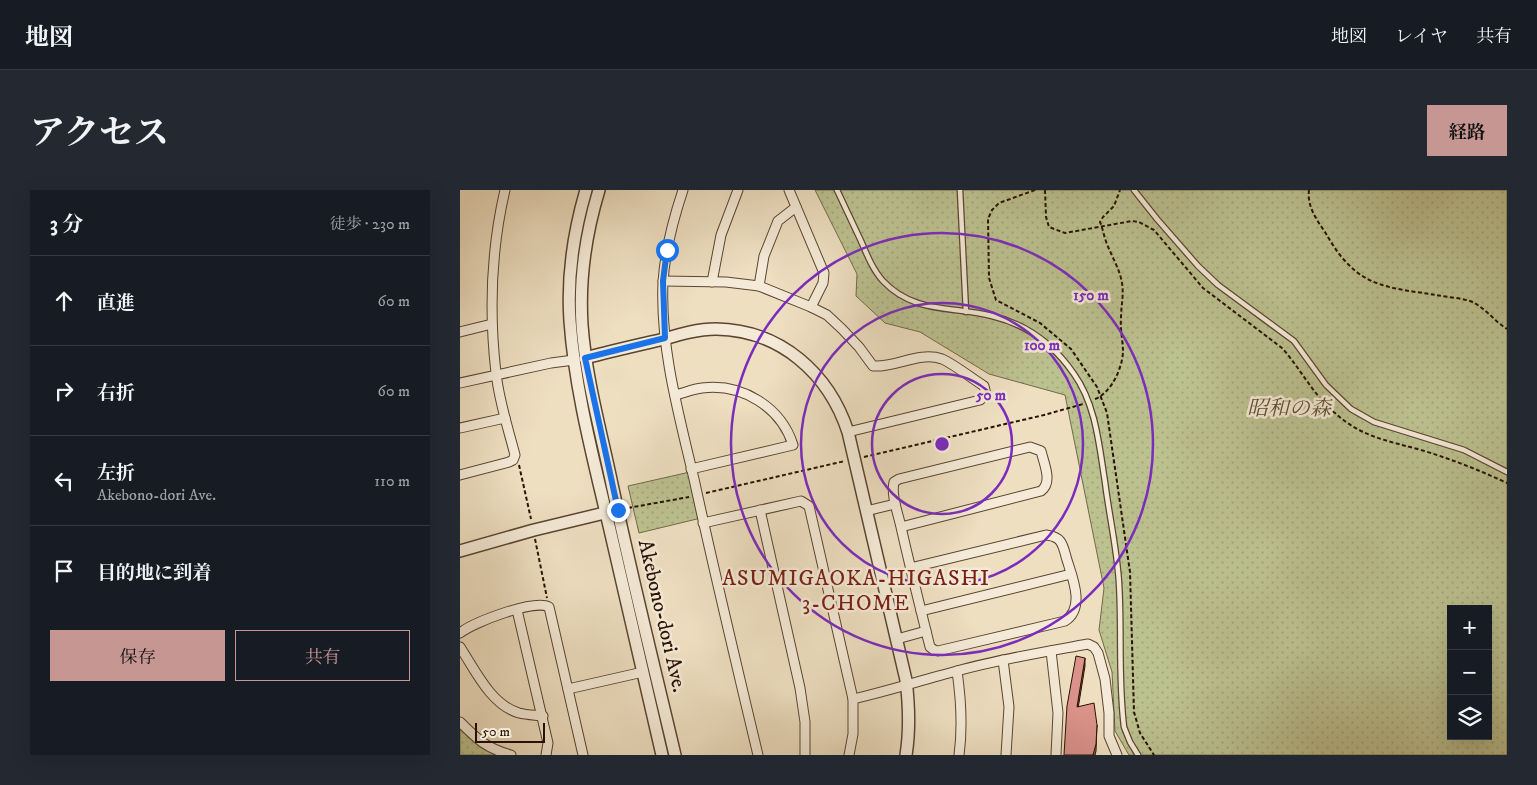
<!DOCTYPE html>
<html lang="ja">
<head>
<meta charset="utf-8">
<style>
  body { margin:0; font-family:"IM FELL DW Pica","Noto Serif JP",serif; background:#242831; color:#f1f3f6 }
  .controls { position:absolute; right:15px; bottom:15px; display:grid; overflow:hidden; border-radius:0px; box-shadow:0 5px 20px #0002 }
  .controls button { width:45px; height:45px; display:grid; place-items:center; padding:0; border:0; border-bottom:1px solid #363941; background:#171b24; color:#f1f3f6; font:25px sans-serif }
  .scale { position:absolute; left:15px; bottom:12px; width:70px; box-sizing:border-box; padding-left:5px; border:2px solid #281201; border-top:0; font-size:14px; line-height:18px; white-space:nowrap; color:#281201; -webkit-text-stroke:4px #f4ead7; paint-order:stroke }
  .stop { position:absolute; width:15px; height:15px; margin:-11px; border:4px solid #1a73e8; border-radius:50%; background:#fff }
  .stop.end { background:#1a73e8; border-color:#fff; box-shadow:0 1px 5px #0008 }
  .list { margin:0; padding:0; list-style:none }
  h2 { display:flex; justify-content:space-between; align-items:center; height:65px; margin:0; padding:0 20px; font-size:21px }
  h2 small { font-size:16px; font-weight:400; color:#9ea1a6 }
  .list li { display:grid; grid-template-columns:32px 1fr auto; gap:15px; align-items:center; box-sizing:border-box; height:90px; padding:0 20px; border-top:1px solid #363941 }
  .list b { display:block; font-size:19px; white-space:nowrap }
  .list p { margin:0; font-size:16px; white-space:nowrap; color:#9ea1a6 }
  .list em { font-size:16px; font-style:normal; color:#9ea1a6 }
  .actions { display:flex; gap:10px; padding:15px 20px }
  .actions a { flex:1; padding:11px 0; border:1px solid #c59692; border-radius:0px; text-align:center; font-size:18px; color:#c59692 }
  .actions .main { background:#c59692; color:#111 }
  .icon { flex:none; width:28px; height:28px; fill:none; stroke:currentColor; stroke-width:2; stroke-linecap:round; stroke-linejoin:round }
  .map { position:relative; flex:none; width:1047px; height:565px; overflow:hidden; border-radius:0px }
  header { display:flex; align-items:center; gap:30px; box-sizing:border-box; height:70px; padding:0 25px; background:#171b24; border-bottom:1px solid #363941 }
  header strong { font-size:24px }
  nav { display:flex; gap:28px; margin-inline-start:auto; font-size:18px }
  .intro { display:flex; align-items:center; justify-content:space-between; box-sizing:border-box; height:120px; padding:0 30px }
  h1 { margin:0; font-size:35px }
  .button { padding:12px 22px; border-radius:0px; background:#c59692; color:#111; font-size:18px; font-weight:700 }
  main { display:flex; gap:30px; padding:0 30px }
  aside { flex:1; background:#171b24; border-radius:0px; box-shadow:0 5px 20px #0002 }
  .map>svg:first-child { display:block }
</style>
</head>
<body>
<header>
<strong>地図</strong>
<nav><a>地図</a><a>レイヤ</a><a>共有</a></nav>
</header>
<div class="intro"><h1>アクセス</h1><a class="button">経路</a></div>
<main>
<aside>
<h2>3 分<small>徒歩 · 230 m</small></h2>
<ul class="list">
<li><svg class="icon" aria-label="ahead" viewBox="0 0 24 24"><path d="M12 20V5M6 11l6-6 6 6"/></svg><div><b>直進</b></div><em>60 m</em></li>
<li><svg class="icon" aria-label="right" viewBox="0 0 24 24"><path d="M7 20v-9h11M14 6l5 5-5 5"/></svg><div><b>右折</b></div><em>60 m</em></li>
<li><svg class="icon" aria-label="left" viewBox="0 0 24 24"><path d="M17 20v-9H6M10 6l-5 5 5 5"/></svg><div><b>左折</b><p>Akebono-dori Ave.</p></div><em>110 m</em></li>
<li><svg class="icon" aria-label="arrive" viewBox="0 0 24 24"><path d="M6 21V4h12l-3 4 3 4H6"/></svg><div><b>目的地に到着</b></div></li>
</ul>
<div class="actions"><a class="main">保存</a><a>共有</a></div>
</aside>
<div class="map">
<svg width="1047" height="565" viewBox="0 0 1047 565">
  <defs>
    <pattern id="park-dots" width="8" height="8" patternUnits="userSpaceOnUse" patternTransform="scale(1.25)"><rect width="8" height="8" fill="#bcc190"/><path d="M2 2h.1M6 6h.1" fill="none" stroke="#a2a57a" stroke-width="1.8" stroke-linecap="round"/></pattern>
  </defs>
  <rect width="100%" height="100%" fill="#eedfc1"/>
  <filter id="stains"><feTurbulence type="fractalNoise" baseFrequency=".004" numOctaves="4"/><feColorMatrix values="0 0 0 0 .2 0 0 0 0 .09 0 0 0 0 .02 0 0 0 .5 -.17"/></filter>
  <radialGradient id="worn" r=".72"><stop offset=".6" stop-color="#630" stop-opacity="0"/><stop offset="1" stop-color="#630" stop-opacity=".3"/></radialGradient>
  <g fill="url(#park-dots)" stroke="#726a48" fill-rule="evenodd">
    <path d="M355,0h692v565h-378l-14,-24 -3,-59 -13,-42 5,-42 -39,-193 -76,-21 -69,-42 -35,-9 -29,-27 1,-22zM991,419h37v127h-37z"/>
    <path d="M230,282l11,46 -62,15 -11,-47z"/>
    <path d="M0,535l40,30h-40z"/>
  </g>
  <g fill="none" stroke-linecap="round" stroke-linejoin="round">
    <defs>
      <g id="service">
        <path d="M377,0c8,17 16,34 24,51 6,14 12,29 22,40 31,33 70,25 109,35 34,8 62,29 82,58 22,31 25,71 31,108 4,33 12,67 14,101 3,48 -1,96 5,144l6,15 8,13"/>
        <path d="M500,0l6,122"/>
        <path d="M674,0l23,29 41,47 20,19 76,56 32,44 25,24 23,13 90,28 43,22"/>
      </g>
      <g id="minor">
        <path d="M223,0c-10,30 -18,60 -20,92 -3,66 16,133 31,197 20,92 42,184 64,276"/>
        <path d="M329,0l35,83 -1,10 -12,24"/>
        <path d="M203,91l63,1 33,4 52,21 16,8 15,14 17,18 14,19c22,2 46,-15 69,-7 10,4 31,20 42,27l2,8 -6,6 -132,32"/>
        <path d="M252,92l9,-47 17,-45"/>
        <path d="M299,96l5,-30 14,-35 18,-14"/>
        <path d="M0,142l32,-8"/>
        <path d="M0,193l91,-20 23,-3"/>
        <path d="M215,205c9,-2 18,-6 27,-7 40,-5 79,19 91,57l-102,24"/>
        <path d="M0,238l45,-10"/>
        <path d="M0,285l49,-13 4,-2 2,-5c-7,-27 -16,-54 -19,-82 -7,-61 -5,-123 9,-183"/>
        <path d="M300,320l40,178 5,34v33"/>
        <path d="M406,321l29,-7"/>
        <path d="M243,333l98,-22 8,5 44,193v35l-4,21"/>
        <path d="M441,337l140,-36c12,-9 3,-27 0,-40l-11,-4 -131,32 -5,3c-3,14 4,31 7,45 9,40 19,80 29,120l4,3 4,1 127,-30c20,-13 8,-42 2,-61 -2,-6 -3,-14 -7,-19 -4,-5 -9,-5 -14,-6l-136,33"/>
        <path d="M57,420l31,133 -2,12"/>
        <path d="M461,421l150,-37"/>
        <path d="M0,443c14,-11 74,-34 89,-26l34,148"/>
        <path d="M437,449l29,-8"/>
        <path d="M0,457c15,23 31,58 59,66 8,2 16,2 24,3"/>
        <path d="M591,461l7,62 -2,42"/>
        <path d="M543,470l6,47 -3,48"/>
        <path d="M497,481c4,28 6,55 2,84"/>
        <path d="M108,499l75,-17"/>
        <path d="M393,509c35,-8 69,-19 104,-28 43,-12 87,-19 131,-27l6,3 4,6 7,26 4,34v23l8,19"/>
        <path d="M0,532c18,18 26,26 51,33"/>
      </g>
      <g id="tertiary">
        <path d="M126,0c-12,41 -19,88 -16,131 5,70 24,140 40,209 17,75 34,150 52,225"/>
        <path d="M139,0c-13,43 -20,89 -17,135 4,55 20,110 31,164 19,89 41,177 62,266"/>
        <path d="M125,168c26,-7 53,-13 79,-19 17,-5 34,-10 52,-10 65,1 113,45 132,103l58,248c3,25 4,50 0,75"/>
        <path d="M0,361l74,-21 79,-19"/>
      </g>
    </defs>
    <use href="#service" stroke="#5a4531" stroke-width="7"/>
    <use href="#minor" stroke="#5a4531" stroke-width="11"/>
    <use href="#tertiary" stroke="#5a4531" stroke-width="14"/>
    <g stroke="#281201" stroke-width="2" stroke-dasharray="4 2.5" stroke-linecap="butt">
      <path d="M575,0l-36,13 -7,7 -4,9 1,59 7,22 44,23 31,26 26,38 10,26 23,159 4,140 6,21 14,22"/>
      <path d="M585,0l1,27 3,10 16,6 67,-12 7,1 15,8 49,58 79,60c19,21 31,47 53,65 26,24 54,28 86,37 30,9 58,20 86,33"/>
      <path d="M849,0c-2,16 7,29 16,42 7,12 15,25 25,34 22,23 57,24 86,29 11,2 24,3 34,6 15,6 24,20 37,28"/>
      <path d="M635,209c16,-6 27,-30 28,-47 0,-11 -3,-23 -2,-34 0,-12 3,-23 1,-35 -2,-13 -10,-26 -15,-39 -3,-7 -4,-15 -7,-22l3,-5 11,-11 6,-16"/>
      <path d="M404,267l180,-42 39,-11"/>
      <path d="M59,275l12,54"/>
      <path d="M246,303l139,-32"/>
      <path d="M168,318l61,-11"/>
      <path d="M75,349l12,59"/>
    </g>
    <use href="#service" stroke="#f4ead7" stroke-width="4.5"/>
    <use href="#minor" stroke="#f4ead7" stroke-width="9"/>
    <use href="#tertiary" stroke="#f4ead7" stroke-width="11"/>
  </g>
  <g fill="#996661" stroke="#281201">
    <path d="M625,468v8l-8,49v-8z"/>
    <path d="M637,535l-1,26 -1,4h-2z"/>
  </g>
  <path fill="#da928a" stroke="#281201" d="M616,466l9,2 -8,49 17,-4 3,22 -1,19 -3,11h-29l3,-49z"/>
  <g fill="none" stroke-linecap="round" stroke-linejoin="round">
    <path stroke="#1a73e8" stroke-width="6" d="M158,320l-33,-152 80,-20 -2,-57 4,-31"/>
  </g>
  <g fill="none" stroke="#7b2cbf" stroke-width="2.5">
    <circle cx="482" cy="254" r="70"/>
    <circle cx="482" cy="254" r="141"/>
    <circle cx="482" cy="254" r="211"/>
  </g>
  <g text-anchor="middle" dominant-baseline="central" stroke-width="5" stroke-linejoin="round" paint-order="stroke">
    <g font-size="21" font-style="italic" fill="#5c4f33" stroke="#f4ead7">
      <text x="829" y="219">昭和の森</text>
    </g>
    <g font-size="21" fill="#281201" stroke="#f4ead7">
      <text transform="translate(202 426) rotate(77)">Akebono-dori Ave.</text>
    </g>
    <g font-size="22" letter-spacing="1" fill="#7a1f14" stroke="#f4ead7">
      <text x="396" y="388">ASUMIGAOKA-HIGASHI<tspan x="396" dy="25">3-CHOME</tspan></text>
    </g>
  </g>
  <circle cx="482" cy="254" r="8" fill="#7b2cbf" stroke="#f4ead7" stroke-width="2.5"/>
  <g font-size="15" text-anchor="middle" font-weight="bold" fill="#7b2cbf" stroke="#f4ead7" stroke-width="5" stroke-linejoin="round" paint-order="stroke">
    <text x="631" y="110">150 m</text>
    <text x="582" y="160">100 m</text>
    <text x="531" y="210">50 m</text>
  </g>
  <rect width="100%" height="100%" filter="url(#stains)"/>
  <rect width="100%" height="100%" fill="url(#worn)"/>
</svg>
<div class="controls">
<button>+</button>
<button>−</button>
<button><svg class="icon" aria-label="layers" viewBox="0 0 24 24"><path d="M12 4l9 5-9 5-9-5zM3 14l9 5 9-5"/></svg></button>
</div>
<div class="scale">50 m</div>
<div class="stop" style="left:207px;top:60px"></div>
<div class="stop end" style="left:158px;top:320px"></div>
</div>
</main>
</body>
</html>
